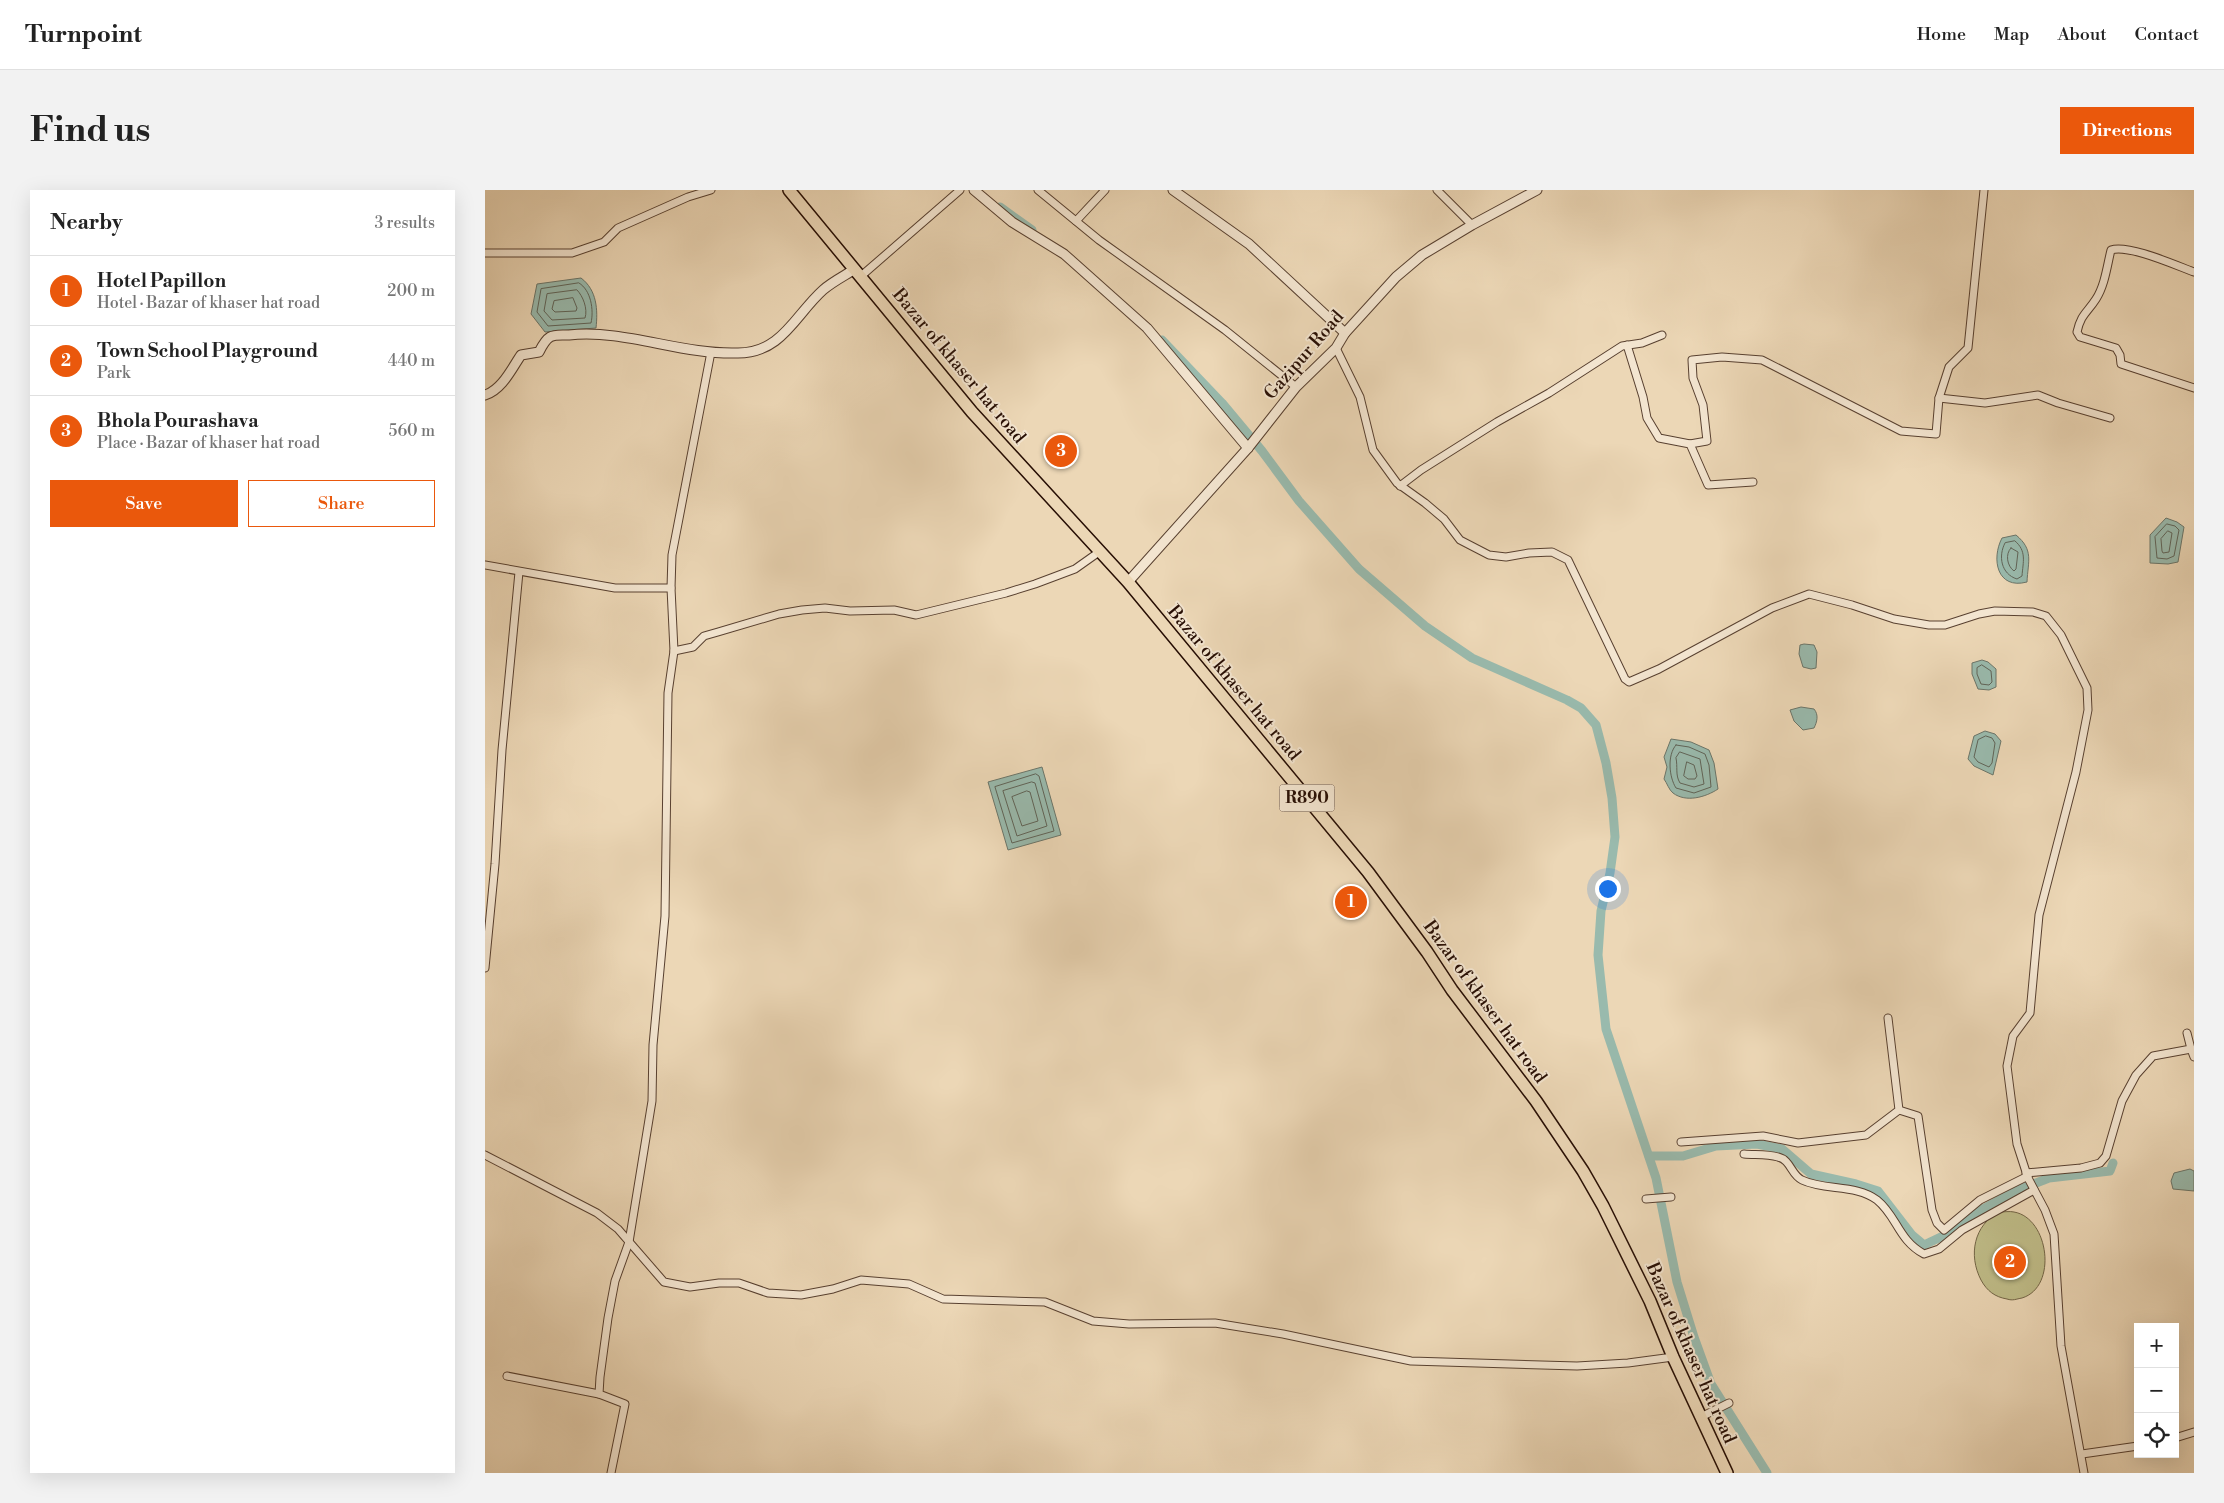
<!DOCTYPE html>
<html lang="en">
<head>
<meta charset="utf-8">
<style>
  body { margin:0; font-family:"Libre Bodoni",serif; background:#f2f2f2; color:#222 }
  .controls { position:absolute; right:15px; bottom:15px; display:grid; overflow:hidden; border-radius:0px; box-shadow:0 5px 20px #0002 }
  .controls button { width:45px; height:45px; display:grid; place-items:center; padding:0; border:0; border-bottom:1px solid #e0e0e0; background:#fff; color:#222; font:25px sans-serif }
  .you { position:absolute; left:1122px; top:698px; width:18px; height:18px; margin:-12px; border:4px solid #fff; border-radius:50%; background:#1a73e8; box-shadow:0 0 0 8px #1a73e833 }
  .badge { display:grid; place-items:center; width:32px; height:32px; border-radius:50%; background:#ea580c; color:#fff; font-size:16px; font-weight:700 }
  .pin { position:absolute; translate:-50% -50%; border:2px solid #fff; box-shadow:0 1px 5px #0006 }
  .list { margin:0; padding:0; list-style:none }
  h2 { display:flex; justify-content:space-between; align-items:center; height:65px; margin:0; padding:0 20px; font-size:21px }
  h2 small { font-size:16px; font-weight:400; color:#767676 }
  .list li { display:grid; grid-template-columns:32px 1fr auto; gap:15px; align-items:center; box-sizing:border-box; height:70px; padding:0 20px; border-top:1px solid #e0e0e0 }
  .list b { display:block; font-size:19px; white-space:nowrap }
  .list p { margin:0; font-size:16px; white-space:nowrap; color:#767676 }
  .list em { font-size:16px; font-style:normal; color:#767676 }
  .actions { display:flex; gap:10px; padding:15px 20px }
  .actions a { flex:1; padding:11px 0; border:1px solid #ea580c; border-radius:0px; text-align:center; font-size:18px; color:#ea580c }
  .actions .main { background:#ea580c; color:#fff }
  .icon { flex:none; width:28px; height:28px; fill:none; stroke:currentColor; stroke-width:2; stroke-linecap:round; stroke-linejoin:round }
  .map { position:relative; flex:none; width:1709px; height:1283px; overflow:hidden; border-radius:0px }
  header { display:flex; align-items:center; gap:30px; box-sizing:border-box; height:70px; padding:0 25px; background:#fff; border-bottom:1px solid #e0e0e0 }
  header strong { font-size:24px }
  nav { display:flex; gap:28px; margin-inline-start:auto; font-size:18px }
  .intro { display:flex; align-items:center; justify-content:space-between; box-sizing:border-box; height:120px; padding:0 30px }
  h1 { margin:0; font-size:35px }
  .button { padding:12px 22px; border-radius:0px; background:#ea580c; color:#fff; font-size:18px; font-weight:700 }
  main { display:flex; gap:30px; padding:0 30px }
  aside { flex:1; background:#fff; border-radius:0px; box-shadow:0 5px 20px #0002 }
  .map>svg:first-child { display:block }
</style>
</head>
<body>
<header>
<strong>Turnpoint</strong>
<nav><a>Home</a><a>Map</a><a>About</a><a>Contact</a></nav>
</header>
<div class="intro"><h1>Find us</h1><a class="button">Directions</a></div>
<main>
<aside>
<h2>Nearby<small>3 results</small></h2>
<ul class="list">
<li><span class="badge">1</span><div><b>Hotel Papillon</b><p>Hotel · Bazar of khaser hat road</p></div><em>200 m</em></li>
<li><span class="badge">2</span><div><b>Town School Playground</b><p>Park</p></div><em>440 m</em></li>
<li><span class="badge">3</span><div><b>Bhola Pourashava</b><p>Place · Bazar of khaser hat road</p></div><em>560 m</em></li>
</ul>
<div class="actions"><a class="main">Save</a><a>Share</a></div>
</aside>
<div class="map">
<svg width="1709" height="1283" viewBox="0 0 1709 1283">
  <rect width="100%" height="100%" fill="#ecd7b6"/>
  <filter id="stains"><feTurbulence type="fractalNoise" baseFrequency=".004" numOctaves="4"/><feColorMatrix values="0 0 0 0 .2 0 0 0 0 .09 0 0 0 0 .02 0 0 0 .5 -.17"/></filter>
  <radialGradient id="worn" r=".72"><stop offset=".6" stop-color="#630" stop-opacity="0"/><stop offset="1" stop-color="#630" stop-opacity=".3"/></radialGradient>
  <path fill="#bfbc88" stroke="#736546" d="M1514,1022c5,0 11,-1 15,0 35,6 44,75 8,86 -6,1 -9,3 -15,1 -12,-2 -20,-8 -26,-19 -13,-25 -7,-55 18,-68z"/>
  <g fill="#99baad" stroke="#6b7569">
    <path d="M96,88c16,12 17,32 15,50l-51,4 -14,-18 6,-30z"/>
    <path d="M1681,328l11,4 7,5 -6,35 -10,2 -18,-1v-28z"/>
    <path d="M1531,345c18,15 12,26 11,47 -30,8 -36,-23 -25,-44z"/>
    <path d="M1319,454l10,1 3,7 -1,16 -5,1 -8,-2 -4,-13 1,-9z"/>
    <path d="M1497,470l6,2 8,7v18l-7,3 -11,-1 -6,-15v-11z"/>
    <path d="M1316,517l13,2c5,6 3,13 0,19l-11,2 -9,-9 -4,-11z"/>
    <path d="M1500,541l10,3 6,7 -8,34 -19,-9 -6,-7 6,-23z"/>
    <path d="M1186,549l20,3 18,8 5,13 4,26c-12,8 -32,14 -45,4 -4,-3 -6,-10 -9,-14l3,-12 -3,-10z"/>
    <path d="M557,577l19,68 -53,15 -20,-68z"/>
    <path d="M1705,979l4,2v20l-21,-2 -2,-8 3,-8z"/>
  </g>
  <g fill="none" stroke-linecap="round" stroke-linejoin="round">
    <g stroke="#606458" stroke-width="1">
      <path d="M94,93c12,7 15,27 12,40l-43,3 -11,-14 4,-23z"/>
      <path d="M92,100c6,6 11,19 8,28l-33,2 -8,-9 3,-17z"/>
      <path d="M88,108l4,10 -1,3 -21,1 -3,-3 2,-8z"/>
      <path d="M1682,334l8,2 4,4 -5,26 -7,3 -10,-1 -2,-21z"/>
      <path d="M1683,341l4,2 -3,19 -6,1 -1,-2 -1,-12z"/>
      <path d="M1530,351c12,10 8,21 7,35l-5,3c-16,-5 -19,-23 -12,-36z"/>
      <path d="M1526,358l7,4 -2,17 -2,2c-7,-5 -9,-17 -3,-23z"/>
      <path d="M1497,475l9,6 1,11 -3,3 -8,-1 -4,-10v-6z"/>
      <path d="M1501,546l6,2 3,5 -3,20 -3,4 -11,-5 -4,-5 4,-17z"/>
      <path d="M1191,555l13,2 16,7 4,11 2,22 -17,6 -18,-5c-7,-11 -9,-33 0,-43z"/>
      <path d="M1195,562l20,7 4,25 -10,3 -14,-4c-5,-8 -2,-16 -4,-25z"/>
      <path d="M1202,572l7,3 3,11 -2,3h-7l-4,-3z"/>
      <path d="M551,584l3,2 15,55 -42,12 -17,-56z"/>
      <path d="M547,592l3,1 12,43 -30,10 -14,-45z"/>
      <path d="M542,601l3,1 8,29 -16,5 -10,-29z"/>
    </g>
    <g stroke="#99baad" stroke-width="9">
      <path d="M515,17l32,23"/>
      <path d="M677,150l60,63 40,48 37,50 60,68 66,57 47,32 95,42 14,8 15,17 10,38 6,35 3,39 -5,36 -9,38 -3,44 8,74 50,149 21,104 17,55 17,47 56,89"/>
      <path d="M1164,966h34l33,-10 41,-2 25,5 29,25 45,10 22,7 34,44 12,10 19,-9 29,-21 46,-25 31,-12 61,-7 3,-8"/>
    </g>
    <defs>
      <g id="minor">
        <path d="M553,0l61,50 126,90 71,57"/>
        <path d="M952,0l35,35"/>
        <path d="M591,31l29,-31"/>
        <path d="M0,63h87l32,-11 14,-14 70,-31 23,-7"/>
        <path d="M1709,82c-19,-7 -66,-28 -83,-22 -4,16 -6,35 -15,49 -9,14 -15,15 -19,33l3,5 36,11 4,7 1,9 73,24"/>
        <path d="M375,87l100,-87"/>
        <path d="M1142,155l16,52 4,21 12,20 31,6 18,41 45,-3"/>
        <path d="M851,158l24,49 13,53 24,33 28,20 19,16 16,21 29,15 17,2 23,-4 23,-1 16,8 57,119 4,3 30,-13 113,-61 37,-14 43,11 42,14 35,6h16l34,-11 16,-3 38,1 13,4 15,19 26,53 1,22 -12,62 -37,143 -9,98 -17,23 -6,30 10,78 11,34 17,32 9,24 7,112 23,127"/>
        <path d="M1454,208l46,5 53,-8 20,8 52,15"/>
        <path d="M1205,254l17,-3 -4,-36 -10,-27 -1,-18 30,-3 40,3 139,71 35,3 3,-36 10,-31 19,-19 16,-158"/>
        <path d="M915,296l21,-16 76,-48 52,-29 73,-47 20,-3 20,-8"/>
        <path d="M0,375l130,23h56"/>
        <path d="M189,461l19,-4 11,-11 14,-4 61,-18 23,-4 23,-2 25,3 44,-1 22,5 90,-22 29,-9 40,-15 24,-17"/>
        <path d="M0,778l10,-104 7,-114 17,-178"/>
        <path d="M1706,859l3,8"/>
        <path d="M1414,920l19,6 14,94 5,13 7,7 36,-30 48,-24"/>
        <path d="M1196,952l82,-6 35,7 68,-8 33,-25 -11,-92"/>
        <path d="M1259,964c11,1 23,0 34,3 13,3 13,18 24,23 23,11 54,4 75,20 20,16 21,40 47,54l15,-5 23,-19 72,-40"/>
        <path d="M0,965l112,58 21,16 46,53 26,5 29,-4h20l29,10 33,2 32,-6 28,-9 48,4 34,15 102,3 48,19 36,3 86,-1 68,11 128,27 166,5 51,-3 45,-6"/>
        <path d="M1541,983l55,-5 19,-5 6,-7 16,-55 14,-26 17,-19 38,-7 -4,-16"/>
        <path d="M1161,1009l25,-2"/>
        <path d="M22,1186l92,18"/>
        <path d="M1216,1227l28,-14"/>
        <path d="M1690,1248l19,-6"/>
        <path d="M1597,1264l56,-8"/>
        <path d="M126,1283l14,-69 -26,-10 1,-17 8,-59 7,-37 14,-39 23,-141 1,-56 12,-129 3,-223 6,-42 -3,-63 1,-33 39,-203"/>
      </g>
      <g id="tertiary">
        <path d="M489,0l38,32 52,32 83,74 101,120"/>
        <path d="M688,0l76,54 96,89"/>
        <path d="M0,205c17,-5 27,-27 36,-40l18,-3c3,-6 6,-12 11,-15 5,-3 13,-2 19,-2 57,-6 111,20 169,18 44,0 57,-38 85,-63 9,-8 21,-14 32,-21"/>
        <path d="M643,392l120,-134 48,-61 40,-39 9,-15 51,-56 26,-22 50,-30 65,-35"/>
      </g>
      <path id="primary" d="M304,0l183,222 156,170 240,290 59,80 25,38 84,111 47,70 20,35 47,95 23,56 54,116"/>
    </defs>
    <use href="#minor" stroke="#584030" stroke-width="9"/>
    <use href="#tertiary" stroke="#584030" stroke-width="11"/>
    <use href="#primary" stroke="#270e04" stroke-width="14"/>
    <use href="#minor" stroke="#f3e5d0" stroke-width="7"/>
    <use href="#tertiary" stroke="#f3e5d0" stroke-width="9"/>
    <use href="#primary" stroke="#ecd7b6" stroke-width="11"/>
  </g>
  <g text-anchor="middle" dominant-baseline="central" stroke-width="4" stroke-linejoin="round" paint-order="stroke">
    <rect fill="#f3e5d0" stroke="#644e41" stroke-width="1" x="794.5" y="594.5" width="55" height="27" rx="4"/>
    <g font-size="16" font-weight="bold" fill="#270e04">
      <text x="822" y="608">R890</text>
    </g>
    <g font-size="18" fill="#270e04" stroke="#f3e5d0">
      <text transform="translate(819 165) rotate(-49)">Gazipur Road</text>
      <text transform="translate(474 176) rotate(50)">Bazar of khaser hat road</text>
      <text transform="translate(749 493) rotate(50)">Bazar of khaser hat road</text>
      <text transform="translate(1000 812) rotate(54)">Bazar of khaser hat road</text>
      <text transform="translate(1206 1163) rotate(66)">Bazar of khaser hat road</text>
    </g>
  </g>
  <rect width="100%" height="100%" filter="url(#stains)"/>
  <rect width="100%" height="100%" fill="url(#worn)"/>
</svg>
<div class="controls">
<button>+</button>
<button>−</button>
<button><svg class="icon" aria-label="locate" viewBox="0 0 24 24"><circle cx="12" cy="12" r="6"/><path d="M12 2v4M12 18v4M2 12h4M18 12h4"/></svg></button>
</div>
<div class="you"></div>
<div class="pin badge" style="left:866px;top:712px">1</div>
<div class="pin badge" style="left:1525px;top:1072px">2</div>
<div class="pin badge" style="left:576px;top:261px">3</div>
</div>
</main>
</body>
</html>
